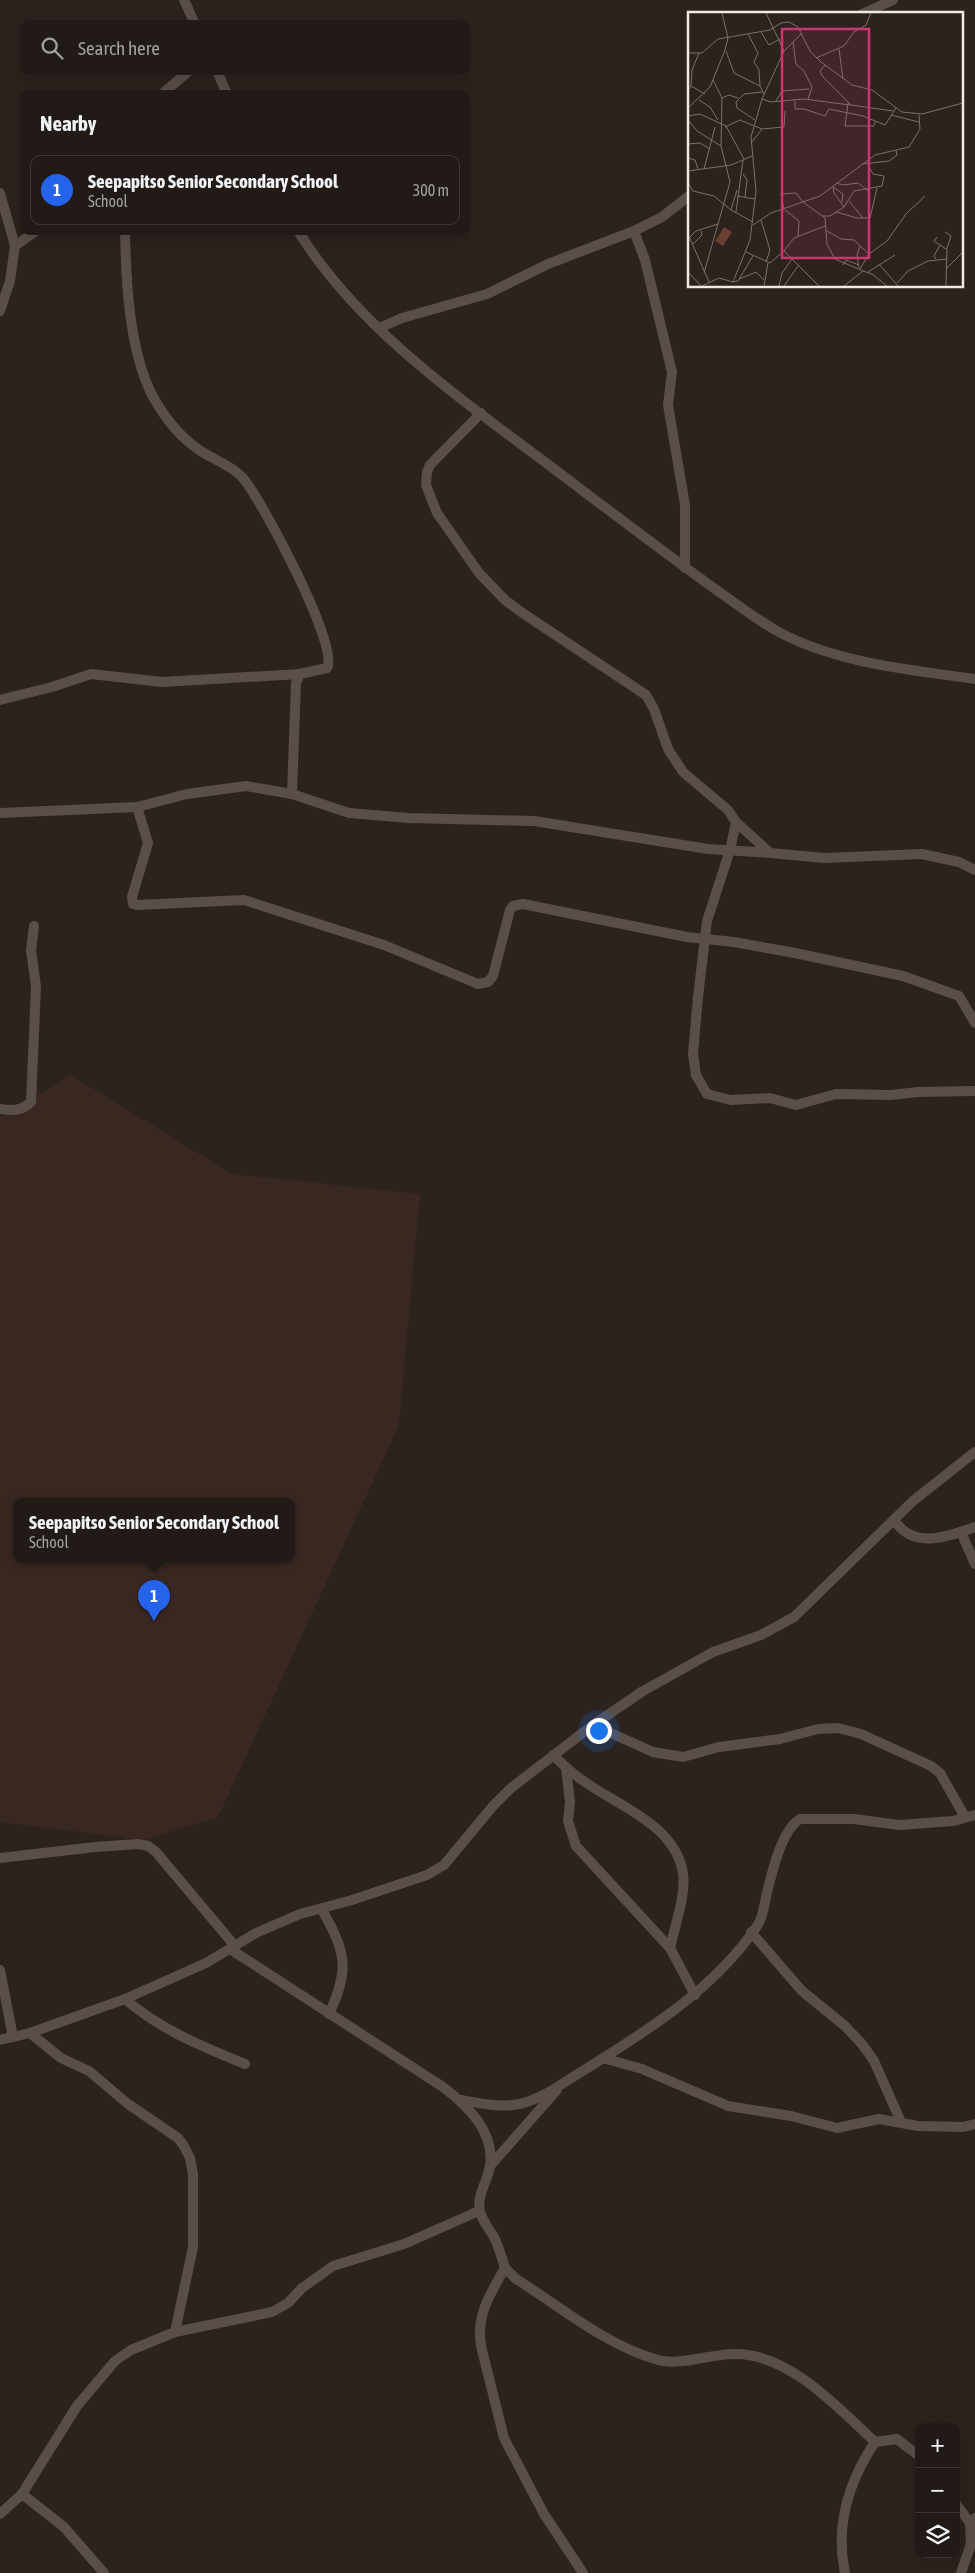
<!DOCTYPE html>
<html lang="en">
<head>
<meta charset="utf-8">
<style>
  body { margin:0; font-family:"Asap Condensed",sans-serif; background:#29231f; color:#f1f3f6 }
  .controls { position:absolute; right:15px; bottom:15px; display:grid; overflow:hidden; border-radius:10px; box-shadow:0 5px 20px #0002 }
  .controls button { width:45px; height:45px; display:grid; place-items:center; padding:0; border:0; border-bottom:1px solid #3e3835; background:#211a16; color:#f1f3f6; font:25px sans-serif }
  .you { position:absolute; left:598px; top:1730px; width:18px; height:18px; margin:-12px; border:4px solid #fff; border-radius:50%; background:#1a73e8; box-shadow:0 0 0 8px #1a73e833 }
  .badge { display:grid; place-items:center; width:32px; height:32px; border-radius:50%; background:#2563eb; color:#fff; font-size:16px; font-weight:700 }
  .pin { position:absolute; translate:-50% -41px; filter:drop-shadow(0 1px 2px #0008) }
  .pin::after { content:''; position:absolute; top:26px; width:18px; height:15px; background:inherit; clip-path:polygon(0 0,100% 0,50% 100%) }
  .popup { position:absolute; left:13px; top:1498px; width:282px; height:65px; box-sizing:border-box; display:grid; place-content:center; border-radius:10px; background:#211a16; filter:drop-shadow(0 1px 4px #0005); font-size:16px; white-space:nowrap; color:#a2a1a1 }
  .popup b { font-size:19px; color:#f1f3f6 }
  .popup::after { content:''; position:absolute; left:50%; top:100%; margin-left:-10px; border:10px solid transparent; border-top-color:#211a16 }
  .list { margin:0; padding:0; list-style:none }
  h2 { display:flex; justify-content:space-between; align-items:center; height:65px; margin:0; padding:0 20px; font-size:21px }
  h2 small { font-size:16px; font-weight:400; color:#a2a1a1 }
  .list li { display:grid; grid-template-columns:32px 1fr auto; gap:15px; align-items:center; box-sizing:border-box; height:70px; margin:0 10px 10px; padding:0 10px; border:1px solid #3e3835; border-radius:10px }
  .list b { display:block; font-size:19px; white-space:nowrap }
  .list p { margin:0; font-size:16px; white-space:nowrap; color:#a2a1a1 }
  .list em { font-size:16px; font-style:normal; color:#a2a1a1 }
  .icon { flex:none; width:28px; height:28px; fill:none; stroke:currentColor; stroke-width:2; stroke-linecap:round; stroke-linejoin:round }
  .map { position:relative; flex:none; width:975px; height:2573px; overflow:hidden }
  .search { position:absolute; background:#211a16; box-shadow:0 5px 20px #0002; left:20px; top:20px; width:450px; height:55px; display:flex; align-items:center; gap:12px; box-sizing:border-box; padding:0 18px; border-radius:10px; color:#a2a1a1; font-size:19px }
  .panel { position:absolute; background:#211a16; box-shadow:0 5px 20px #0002; left:20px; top:90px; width:450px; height:145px; border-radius:10px }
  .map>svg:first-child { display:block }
</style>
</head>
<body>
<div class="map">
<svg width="975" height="2573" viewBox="0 0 975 2573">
  <rect width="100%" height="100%" fill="#2c221e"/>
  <path fill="#392822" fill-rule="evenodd" d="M71,1075l161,99 188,20 -21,231 -181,392 -73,23 -145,-18v-705zM17,1502h275v58h-275z"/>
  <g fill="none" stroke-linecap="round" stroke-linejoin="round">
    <g stroke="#5a4e4a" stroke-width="10">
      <path d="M184,0l11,24"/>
      <path d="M862,14l31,-14"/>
      <path d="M217,71l10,23"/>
      <path d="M162,94l27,-23"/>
      <path d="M0,193l15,53 -5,35 -10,30"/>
      <path d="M125,231c1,51 4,118 27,164 11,20 24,38 43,52 15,12 34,16 47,30 19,21 98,170 85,191l-27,6 -4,9 -4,111"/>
      <path d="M298,231c68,110 189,185 289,263 46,34 91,69 138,102 17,12 34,25 52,35 58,32 134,39 198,48"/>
      <path d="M634,231l11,29 27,112 -4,33 17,100v63"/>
      <path d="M15,246l21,-15"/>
      <path d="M379,328l23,-10 85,-24 61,-30 86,-33 28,-14 27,-21"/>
      <path d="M481,413l-51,52 -3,7 -1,13 11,28 42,60 26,27 19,14 122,81 8,14 14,40 15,23 45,38 8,12 34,31 55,5 97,-4 37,8 16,8"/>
      <path d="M0,700l52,-13 39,-13 71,8 138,-8"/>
      <path d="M137,807l11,36 -16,54 1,7 4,1 107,-5 140,45 94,39 10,-2 5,-6 17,-66 3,-4 10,-2 164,33 47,5 61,11 108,23 56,20 16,27"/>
      <path d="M0,813l137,-6 50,-13 59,-8 46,8 57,19 60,5 125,3 174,28 62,4"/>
      <path d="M736,822l-6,28 -23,71 -9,76 -5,57 3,21 11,19 24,6 39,-2 26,7 40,-11 55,1 27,-3 57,-1"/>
      <path d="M0,1109c13,2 21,2 31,-7l5,-115 -5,-37 3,-24"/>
      <path d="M894,1520c20,30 52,17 81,7"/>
      <path d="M961,1532l14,32"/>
      <path d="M593,1725l60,27 30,5 36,-10 61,-8 38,-10 20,-1 23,6 70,32 9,7 25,44"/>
      <path d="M553,1755c11,11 22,21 35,29 35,24 87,42 95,89 3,23 -8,52 -13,75"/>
      <path d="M566,1768l4,34 -2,19 8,25 94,102 25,47"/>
      <path d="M0,1858l95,-11 43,-3 10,2 8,6 79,94"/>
      <path d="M322,1910c24,42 28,59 7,104"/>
      <path d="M751,1932l51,59 43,35 17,18 12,17 27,61"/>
      <path d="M230,1949l213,138c25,19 52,45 47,79 -2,15 -14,30 -10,45 2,10 10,19 15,28 4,9 7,19 10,29 -15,26 -29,47 -24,78l23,92 40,76 39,59"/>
      <path d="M0,1970l13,67"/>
      <path d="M125,1999c36,31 76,47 120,65"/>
      <path d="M30,2033l31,25 28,13 39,33 50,34 6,8 6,12 3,16v73l-18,85"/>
      <path d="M0,2040l30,-7 95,-34 81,-36 50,-30 44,-19 52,-14 75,-25 17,-10 49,-59 18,-18 82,-63 50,-34 70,-39 48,-17 33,-18 119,-116 62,-49"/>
      <path d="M603,2058l39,11 86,37 63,10 46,12 42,-9 39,7 45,1 12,-3"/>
      <path d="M461,2100c17,3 35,7 52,5 24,-2 48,-21 68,-33 63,-39 134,-83 176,-146 6,-8 7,-20 9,-29 5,-21 15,-67 34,-78h54l45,6 54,-4 22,-6"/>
      <path d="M490,2166l67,-76"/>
      <path d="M505,2268l11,11c45,28 91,67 142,81 23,6 52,-6 76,-6 55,-1 104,54 141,88"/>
      <path d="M22,2494l55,-88 38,-45 16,-11 44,-18 97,-20 16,-9 14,-15 31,-22 71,-22 75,-33"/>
      <path d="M956,2504l14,19"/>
      <path d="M0,2514l22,-20 42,33 40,46"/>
      <path d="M845,2573c-10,-47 4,-92 30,-131l22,-3 22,17"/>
      <path d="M961,2573l10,-29 -1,-21 5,-5"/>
    </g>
  </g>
  <g transform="translate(688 12)">
    <rect width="275" height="275" fill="#2c221e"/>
    <path d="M36,215l8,5 -9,14 -8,-5z" fill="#683f31"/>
    <path fill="none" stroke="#7a726e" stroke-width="1" d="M73,20l8,13 11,-6M60,22l10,19 -4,9 5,8 1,16M105,30l3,22 8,7 8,16 -4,12M151,37l4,30M38,39l8,22 26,13 4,8M96,39l17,-17M0,41h14l16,-14 52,-9 11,-7 8,-1 9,5 12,24 11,11 31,23 20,5 30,22 20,2 41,-11M128,46l28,-12 10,-14 12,-7 5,-12M137,53l-5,6 3,6 28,28 42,6M3,74l1,-16 7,-17M0,78l3,-4 14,8M34,86l7,-3 9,3M74,87l9,3 33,-3 46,6M11,88l11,7 8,13M88,89l6,-10 27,-2M107,89v8h9l21,7 4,-7 34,7 22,9 11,-17M160,91l-3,23h29l1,-4M0,96l22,-21 15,-37 3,-12 -6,-25M203,103l28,7M0,104l12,-2 26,12 18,33M0,108l9,11 24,15M67,108l-18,-12 -1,-6 8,-8 18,-2M37,115l15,-7 22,9 -11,14M74,117l22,-2 1,-16M0,132l12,-1 10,6M0,146l7,2 3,9M174,152l27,-3 8,-6 -1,-5M16,157l11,-42M0,159l43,-6 21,-9M55,162l4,6 -2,17M0,171l5,8 21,5 17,14 22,12M148,171l7,2 15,-2 10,8M144,174l11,8 -1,8M145,174l1,7 10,14M49,184l18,3M161,189l14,17M115,190l22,16 2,26 8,15 28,12M43,198l6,-20M96,198l-3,-16 15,-1 7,9M97,198l14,11 -1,16M48,200l7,-52M148,200l21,6h13l7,-30M135,204h7l14,-9 10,-16 28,-5 2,-10 -11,-2 -5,-9M73,208l9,30 -4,12M65,213l18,-12 49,-17 55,-41 34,-8 11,-18 -1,-14M139,219l14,8 13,1 15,14M257,220l6,4 -4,12 -1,38M0,222l21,48M2,225l6,-6 22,-7M249,225l-3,4 12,8M5,232l9,-9 -1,-4M96,239l10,-13 31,-12M58,240l24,11 14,-12 35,35M248,247l-2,-3 6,-11M191,252l19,22M155,253l3,-5 13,5M171,256l-2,-13 3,-9M259,256l16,-16M172,257l9,-15 18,-13 19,-27 19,-18M0,260l13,14M180,260l27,-17M16,261l26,-91 -9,-36 1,-48 -9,-18M51,267l17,-7 8,8M45,270l5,-1 15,-25M209,271l11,-12 20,-10 19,-2M14,274l17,-8 14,4 17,-42 6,-49 -5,-54 11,-38 22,-48 -18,-38M76,274l4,-23M91,274l3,-13 10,-14M96,274l14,-20M156,274l19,-15 9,3 15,12"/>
    <path fill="#c93770" fill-opacity="0.15" stroke="#c93770" stroke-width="2.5" d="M94,17h87v229h-87z"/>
    <rect width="275" height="275" fill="none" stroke="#f0e9e6" stroke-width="2.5"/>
  </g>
</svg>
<div class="controls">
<button>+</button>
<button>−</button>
<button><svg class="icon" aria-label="layers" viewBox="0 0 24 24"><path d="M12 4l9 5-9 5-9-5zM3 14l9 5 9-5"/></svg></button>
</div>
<div class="you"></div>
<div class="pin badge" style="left:154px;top:1621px">1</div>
<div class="popup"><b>Seepapitso Senior Secondary School</b>School</div>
<div class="search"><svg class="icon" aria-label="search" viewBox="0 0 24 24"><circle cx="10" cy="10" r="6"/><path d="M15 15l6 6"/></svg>Search here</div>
<section class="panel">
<h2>Nearby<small></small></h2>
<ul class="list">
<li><span class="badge">1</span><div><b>Seepapitso Senior Secondary School</b><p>School</p></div><em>300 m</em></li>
</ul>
</section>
</div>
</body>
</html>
